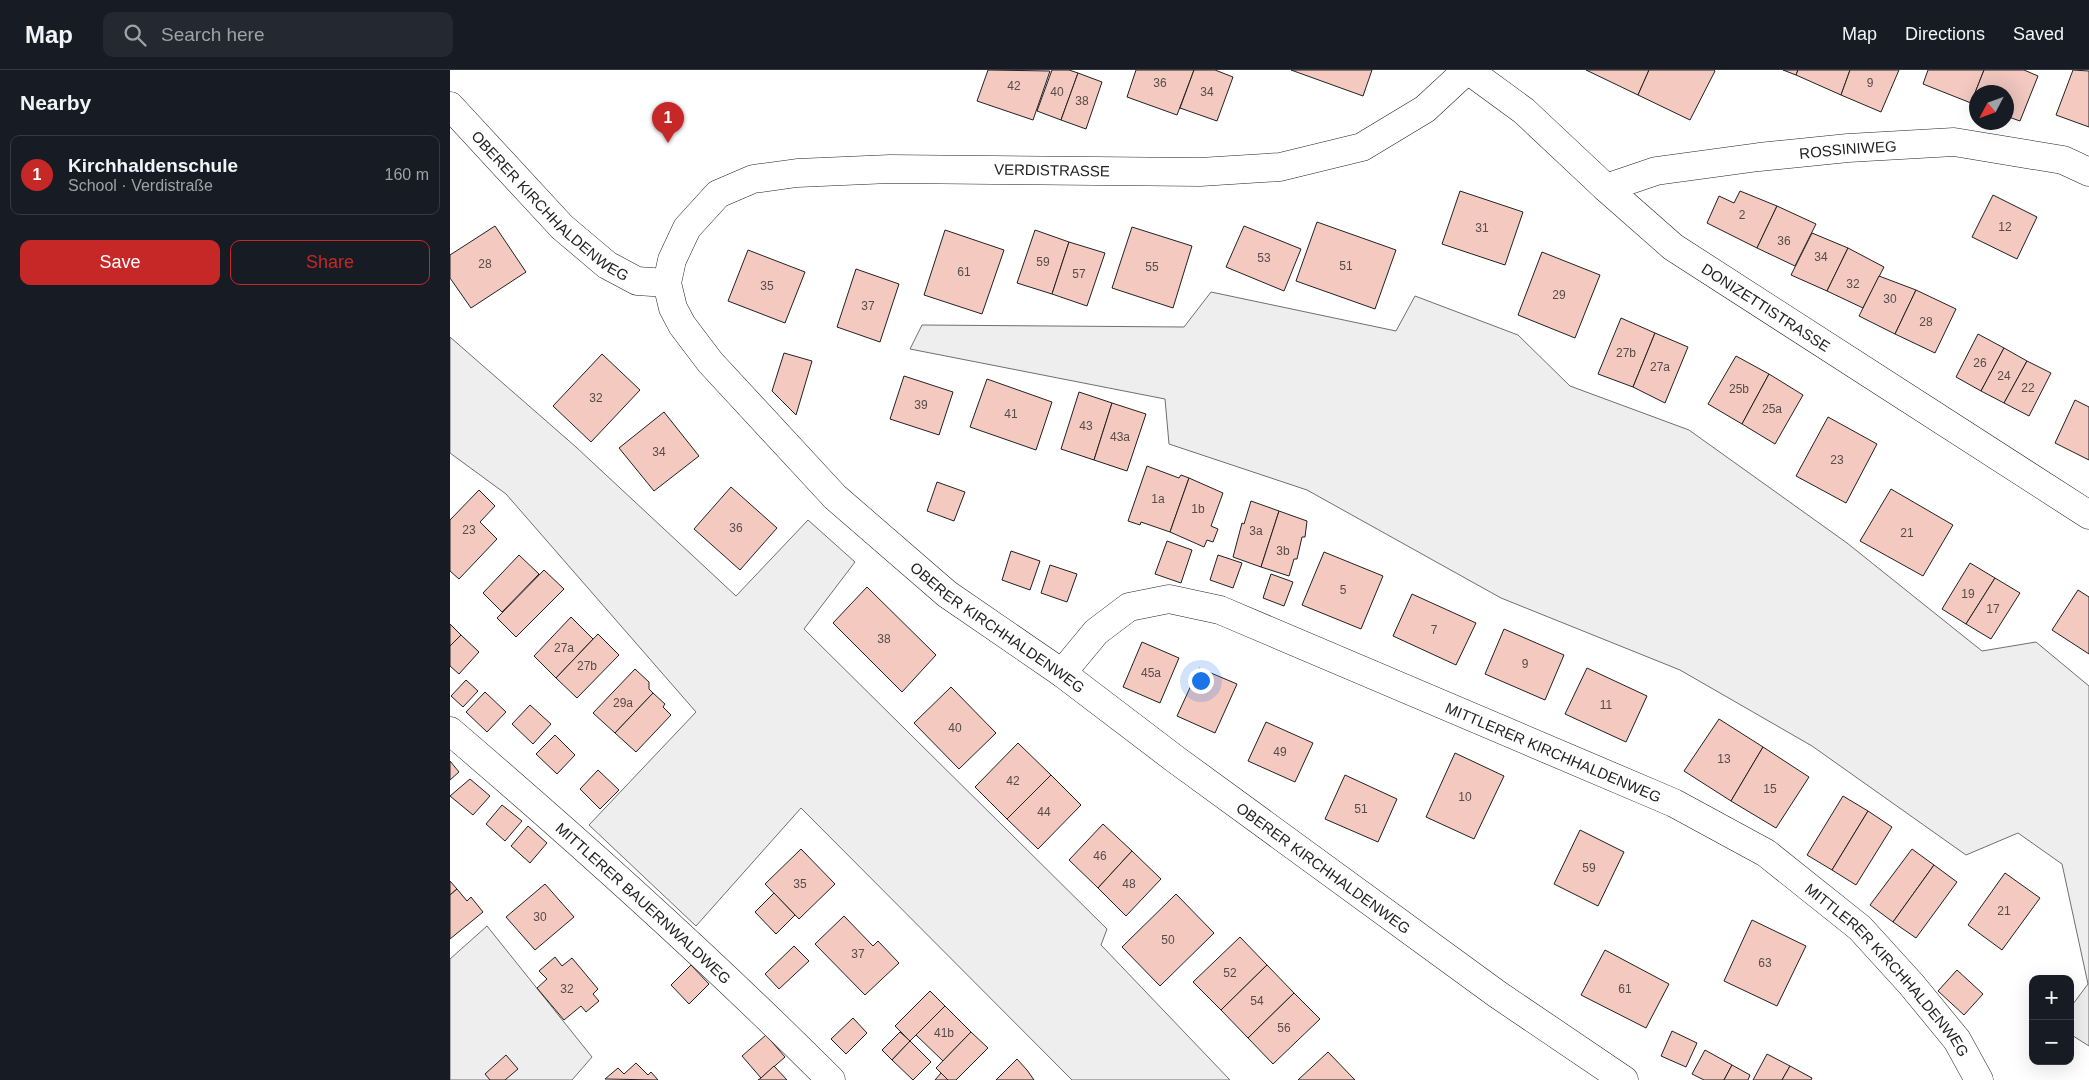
<!DOCTYPE html>
<html lang="en">
<head>
<meta charset="utf-8">
<style>
  body { margin:0; font-family:Helvetica,sans-serif; background:#242831; color:#f1f3f6 }
  .controls { position:absolute; right:15px; bottom:15px; display:grid; overflow:hidden; border-radius:10px; box-shadow:0 5px 20px #0002 }
  .controls button { width:45px; height:45px; display:grid; place-items:center; padding:0; border:0; border-bottom:1px solid #363941; background:#171b24; color:#f1f3f6; font:25px sans-serif }
  .compass { position:absolute; left:1519px; top:15px; width:45px; height:45px; border-radius:50%; background:#171b24; box-shadow:0 5px 20px #0002; rotate:229deg }
  .you { position:absolute; left:750px; top:610px; width:18px; height:18px; margin:-12px; border:4px solid #fff; border-radius:50%; background:#1a73e8; box-shadow:0 0 0 8px #1a73e833 }
  .badge { display:grid; place-items:center; width:32px; height:32px; border-radius:50%; background:#c62828; color:#fff; font-size:16px; font-weight:700 }
  .pin { position:absolute; translate:-50% -41px; filter:drop-shadow(0 1px 2px #0008) }
  .pin::after { content:''; position:absolute; top:26px; width:18px; height:15px; background:inherit; clip-path:polygon(0 0,100% 0,50% 100%) }
  .list { margin:0; padding:0; list-style:none }
  h2 { display:flex; justify-content:space-between; align-items:center; height:65px; margin:0; padding:0 20px; font-size:21px }
  h2 small { font-size:16px; font-weight:400; color:#9ea1a6 }
  .list li { display:grid; grid-template-columns:32px 1fr auto; gap:15px; align-items:center; box-sizing:border-box; height:80px; margin:0 10px 10px; padding:0 10px; border:1px solid #363941; border-radius:10px }
  .list b { display:block; font-size:19px; white-space:nowrap }
  .list p { margin:0; font-size:16px; white-space:nowrap; color:#9ea1a6 }
  .list em { font-size:16px; font-style:normal; color:#9ea1a6 }
  .actions { display:flex; gap:10px; padding:15px 20px }
  .actions a { flex:1; padding:11px 0; border:1px solid #c62828; border-radius:10px; text-align:center; font-size:18px; color:#c62828 }
  .actions .main { background:#c62828; color:#fff }
  .icon { flex:none; width:28px; height:28px; fill:none; stroke:currentColor; stroke-width:2; stroke-linecap:round; stroke-linejoin:round }
  .map { position:relative; flex:none; width:1639px; height:1010px; overflow:hidden }
  header { display:flex; align-items:center; gap:30px; box-sizing:border-box; height:70px; padding:0 25px; background:#171b24; border-bottom:1px solid #363941 }
  header strong { font-size:24px }
  nav { display:flex; gap:28px; margin-inline-start:auto; font-size:18px }
  .search { width:350px; height:45px; background:#242831; display:flex; align-items:center; gap:12px; box-sizing:border-box; padding:0 18px; border-radius:10px; color:#9ea1a6; font-size:19px }
  main { display:flex }
  aside { flex:1; background:#171b24 }
  .map>svg:first-child { display:block }
</style>
</head>
<body>
<header>
<strong>Map</strong>
<div class="search"><svg class="icon" aria-label="search" viewBox="0 0 24 24"><circle cx="10" cy="10" r="6"/><path d="M15 15l6 6"/></svg>Search here</div>
<nav><a>Map</a><a>Directions</a><a>Saved</a></nav>
</header>
<main>
<aside>
<h2>Nearby<small></small></h2>
<ul class="list">
<li><span class="badge">1</span><div><b>Kirchhaldenschule</b><p>School · Verdistraße</p></div><em>160 m</em></li>
</ul>
<div class="actions"><a class="main">Save</a><a>Share</a></div>
</aside>
<div class="map">
<svg width="1639" height="1010" viewBox="0 0 1639 1010">
  <rect width="100%" height="100%" fill="#fff"/>
  <g fill="#eee" stroke="#6f6f6f">
    <path d="M761,222l185,39 19,-35 103,39 52,51 119,44 158,113 135,108 54,-9 53,44v360l-19,-12v-26l18,-24 -26,-120 -44,-31 -52,22 -154,-109 -132,-76 -179,-72 -194,-108 -138,-46 -4,-45 -255,-50 12,-24 262,2z"/>
    <path d="M0,267l126,110 160,149 72,-76 47,42 -51,67 303,300 -6,16 129,135h-158l-271,-272 -105,118 -107,-101 107,-113 -190,-218 -56,-41z"/>
    <path d="M37,856l105,131 -20,23h-122v-121z"/>
  </g>
  <g fill="#f3c9c0" stroke="#222">
    <path d="M538,0l62,1 -17,49 -56,-19z"/>
    <path d="M602,0h17l9,3 -17,47 -24,-9z"/>
    <path d="M686,0h58l-17,45 -50,-18z"/>
    <path d="M744,0h21l18,7 -16,44 -37,-13z"/>
    <path d="M841,0h81l-9,26z"/>
    <path d="M1136,0h63l-11,25z"/>
    <path d="M1199,0h65l1,1 -25,49 -52,-25z"/>
    <path d="M1333,0h15l-2,5z"/>
    <path d="M1348,0h52l-9,25 -45,-20z"/>
    <path d="M1400,0h49l-18,42 -40,-17z"/>
    <path d="M1478,0h56l-13,33 -48,-19z"/>
    <path d="M1534,0h40l14,6 -18,45 -14,-5v-24h-30v13l-5,-2z"/>
    <path d="M1623,0l16,1v56l-33,-12z"/>
    <path d="M628,3l24,9 -16,47 -25,-9z"/>
    <path d="M1010,121l63,21 -18,53 -63,-21z"/>
    <path d="M1290,121l37,15 -20,42 -50,-25 12,-27 15,7z"/>
    <path d="M1543,125l44,22 -20,42 -45,-22z"/>
    <path d="M1327,136l39,18 -21,42 -38,-18z"/>
    <path d="M867,152l79,28 -21,59 -79,-28z"/>
    <path d="M45,156l31,46 -55,36 -21,-30v-23z"/>
    <path d="M794,156l57,23 -17,42 -58,-24z"/>
    <path d="M682,157l60,19 -19,62 -61,-20z"/>
    <path d="M495,160l59,20 -22,64 -58,-19z"/>
    <path d="M585,160l34,12 -17,52 -35,-11z"/>
    <path d="M1362,163l36,15 -21,43 -36,-16z"/>
    <path d="M619,172l36,11 -18,53 -35,-12z"/>
    <path d="M1398,178l36,19 -21,41 -36,-17z"/>
    <path d="M298,180l57,22 -20,51 -57,-22z"/>
    <path d="M1092,182l58,23 -25,63 -57,-23z"/>
    <path d="M406,199l43,15 -19,58 -43,-15z"/>
    <path d="M1429,206l37,14 -21,44 -36,-18z"/>
    <path d="M1466,220l40,19 -21,44 -40,-19z"/>
    <path d="M1171,248l34,15 -22,54 -35,-13z"/>
    <path d="M1205,263l33,14 -23,56 -32,-16z"/>
    <path d="M1528,264l26,14 -23,43 -25,-14z"/>
    <path d="M1554,278l23,13 -23,42 -23,-12z"/>
    <path d="M334,283l28,8 -16,54 -24,-24z"/>
    <path d="M152,284l38,36 -49,52 -38,-36z"/>
    <path d="M1286,286l33,18 -27,50 -34,-20z"/>
    <path d="M1577,291l24,12 -22,43 -25,-13z"/>
    <path d="M1319,304l34,21 -28,49 -33,-20z"/>
    <path d="M454,306l49,16 -14,43 -49,-16z"/>
    <path d="M537,309l65,23 -16,48 -66,-23z"/>
    <path d="M629,322l33,11 -18,57 -33,-11z"/>
    <path d="M1625,330l14,7v53l-34,-17z"/>
    <path d="M662,333l34,11 -19,57 -33,-11z"/>
    <path d="M214,342l35,44 -45,35 -35,-43z"/>
    <path d="M1378,347l49,27 -31,59 -50,-27z"/>
    <path d="M697,396l32,12 2,-3 8,3 -19,54 -29,-10 -1,3 -12,-4z"/>
    <path d="M739,408l34,15 -12,33 7,3 -5,13 -6,-2 -3,7 -34,-15z"/>
    <path d="M487,412l28,10 -11,29 -27,-10z"/>
    <path d="M281,417l46,41 -37,42 -46,-41z"/>
    <path d="M1441,419l62,36 -30,51 -63,-35z"/>
    <path d="M29,420l16,16 -15,16 17,17 -38,40 -9,-8v-51z"/>
    <path d="M801,431l28,10 -18,56 -28,-10 9,-34 2,1z"/>
    <path d="M829,441l28,10 -2,16h-3l-5,22h-3l-5,17 -28,-9z"/>
    <path d="M717,471l25,9 -11,33 -26,-9z"/>
    <path d="M561,481l29,10 -10,29 -28,-10z"/>
    <path d="M874,482l59,24 -22,53 -59,-24z"/>
    <path d="M69,485l20,19 -37,38 -19,-19z"/>
    <path d="M768,485l24,8 -9,25 -23,-8z"/>
    <path d="M1520,493l25,15 -29,46 -24,-15z"/>
    <path d="M600,495l27,9 -10,28 -26,-9z"/>
    <path d="M94,500l20,19 -48,48 -19,-19z"/>
    <path d="M821,504l22,8 -9,24 -21,-8z"/>
    <path d="M1545,508l25,15 -29,46 -25,-15z"/>
    <path d="M417,517l69,68 -34,37 -69,-69z"/>
    <path d="M1628,520l11,7v57l-37,-24z"/>
    <path d="M962,524l64,29 -20,42 -63,-29z"/>
    <path d="M121,547l22,22 -37,39 -22,-22z"/>
    <path d="M0,554l11,11 -11,11z"/>
    <path d="M1054,559l60,26 -19,45 -60,-26z"/>
    <path d="M148,564l21,21 -42,43 -21,-20z"/>
    <path d="M11,565l18,17 -20,22 -9,-8v-20z"/>
    <path d="M692,572l37,16 -19,45 -37,-16z"/>
    <path d="M749,598l38,16 -22,49 -38,-17z"/>
    <path d="M1137,598l60,28 -21,46 -61,-28z"/>
    <path d="M185,599l14,13v7l4,4 -38,40 -22,-20z"/>
    <path d="M16,610l12,11 -15,16 -12,-11z"/>
    <path d="M501,617l45,46 -37,36 -45,-46z"/>
    <path d="M35,622l21,20 -19,20 -21,-20z"/>
    <path d="M203,623l12,11 -2,3 8,8 -35,37 -21,-19z"/>
    <path d="M80,635l21,19 -18,20 -21,-20z"/>
    <path d="M1269,649l44,28 -32,54 -47,-30z"/>
    <path d="M816,652l47,21 -18,39 -47,-21z"/>
    <path d="M105,665l20,20 -18,19 -21,-20z"/>
    <path d="M568,673l33,32 -44,44 -32,-32z"/>
    <path d="M1313,677l46,30 -33,51 -45,-27z"/>
    <path d="M1005,683l49,23 -30,63 -48,-22z"/>
    <path d="M0,691l9,11 -9,8z"/>
    <path d="M148,700l21,20 -19,19 -20,-20z"/>
    <path d="M601,705l30,30 -43,44 -31,-30z"/>
    <path d="M895,705l52,24 -19,43 -53,-23z"/>
    <path d="M20,709l20,17 -17,19 -23,-19z"/>
    <path d="M1393,726l25,15 -36,59 -25,-15z"/>
    <path d="M52,735l20,16 -17,20 -19,-17z"/>
    <path d="M1418,741l24,16 -36,58 -24,-15z"/>
    <path d="M653,754l29,27 -34,37 -29,-28z"/>
    <path d="M78,756l19,17 -17,20 -19,-17z"/>
    <path d="M1130,760l44,22 -26,54 -44,-22z"/>
    <path d="M351,779l34,35 -36,35 -34,-35z"/>
    <path d="M1462,779l22,16 -41,57 -23,-17z"/>
    <path d="M682,781l29,28 -35,37 -28,-28z"/>
    <path d="M1484,795l23,17 -41,56 -23,-16z"/>
    <path d="M1555,803l35,25 -38,52 -34,-25z"/>
    <path d="M0,811l7,8 -7,6z"/>
    <path d="M95,814l29,33 -39,33 -29,-33z"/>
    <path d="M7,819l10,12 4,-4 12,15 -33,27v-44z"/>
    <path d="M324,823l21,22 -19,19 -21,-22z"/>
    <path d="M726,824l38,39 -54,53 -38,-39z"/>
    <path d="M394,846l29,30 5,-5 21,22 -34,32 -50,-51z"/>
    <path d="M1302,850l54,26 -29,60 -53,-25z"/>
    <path d="M790,867l27,28 -46,45 -28,-28z"/>
    <path d="M344,876l15,15 -30,28 -14,-15z"/>
    <path d="M1155,880l64,34 -23,44 -65,-33z"/>
    <path d="M105,887l7,9 10,-8 26,31 -5,5 6,7 -13,11 -5,-6 -17,14 -27,-32 10,-9 -8,-8z"/>
    <path d="M241,895l18,19 -20,20 -18,-19z"/>
    <path d="M817,895l27,28 -46,45 -27,-28z"/>
    <path d="M1507,900l26,24 -19,21 -26,-24z"/>
    <path d="M480,921l15,15 -35,35 -15,-15z"/>
    <path d="M844,923l26,26 -47,45 -25,-26z"/>
    <path d="M495,936l26,26 -28,29 -27,-26z"/>
    <path d="M403,948l14,15 -21,21 -15,-15z"/>
    <path d="M1222,961l25,12 -11,24 -25,-11z"/>
    <path d="M450,962l10,9 -18,19 -10,-10z"/>
    <path d="M521,962l17,16 -32,32h-8l-12,-12z"/>
    <path d="M316,965l19,22 -24,21 -19,-22z"/>
    <path d="M460,971l21,21 -18,18 -21,-20z"/>
    <path d="M1255,980l27,15 -8,15h-20l-12,-6z"/>
    <path d="M878,982l27,28h-57z"/>
    <path d="M1317,984l23,12 -8,14h-29z"/>
    <path d="M56,985l12,14 -13,11h-15l-5,-6z"/>
    <path d="M567,989l10,11 7,10h-38z"/>
    <path d="M186,993l12,12 3,-3 7,8 -53,-1 13,-11 6,6z"/>
    <path d="M1282,995l18,10 -2,5h-24z"/>
    <path d="M324,996l13,14h-29l3,-2z"/>
    <path d="M1340,996l22,12 -1,2h-29z"/>
    <path d="M491,1003l7,7h-13z"/>
  </g>
  <g fill="none" stroke-linecap="round" stroke-linejoin="round">
    <defs>
      <g id="minor">
        <path id="s1" d="M1017,0l-42,39 -63,38 -82,20 -80,5 -310,-3 -93,4 -44,6 -35,15 -31,34 -15,32 -5,23 6,25 9,17 28,37 125,135 112,97 115,79 113,86 322,235 127,86"/>
        <path id="s2" d="M1018,0l56,41 82,77 67,59 416,268"/>
        <path id="s3" d="M0,36l112,121 45,38 30,16 30,2"/>
        <path id="s4" d="M1156,118l50,-17 103,-14 89,-9 106,-6 109,18 26,12"/>
        <path id="s5" d="M612,603l34,-41 33,-25 40,-8 51,11 454,193 92,50 94,75 51,56 46,56 22,40"/>
        <path id="s6" d="M0,661c131,112 259,227 381,349"/>
      </g>
    </defs>
    <use href="#minor" stroke="#222" stroke-width="29"/>
    <use href="#minor" stroke="#fff" stroke-width="28"/>
  </g>
  <g text-anchor="middle" dominant-baseline="central" stroke-width="4" stroke-linejoin="round" paint-order="stroke">
    <g font-size="12" fill="#564c4a">
      <text x="710" y="13">36</text>
      <text x="1420" y="13">9</text>
      <text x="564" y="16">42</text>
      <text x="607" y="22">40</text>
      <text x="757" y="22">34</text>
      <text x="632" y="31">38</text>
      <text x="1292" y="145">2</text>
      <text x="1555" y="157">12</text>
      <text x="1032" y="158">31</text>
      <text x="1334" y="171">36</text>
      <text x="1371" y="187">34</text>
      <text x="814" y="188">53</text>
      <text x="593" y="192">59</text>
      <text x="35" y="194">28</text>
      <text x="896" y="196">51</text>
      <text x="702" y="197">55</text>
      <text x="514" y="202">61</text>
      <text x="629" y="204">57</text>
      <text x="1403" y="214">32</text>
      <text x="317" y="216">35</text>
      <text x="1109" y="225">29</text>
      <text x="1440" y="229">30</text>
      <text x="418" y="236">37</text>
      <text x="1476" y="252">28</text>
      <text x="1176" y="283">27b</text>
      <text x="1530" y="293">26</text>
      <text x="1210" y="297">27a</text>
      <text x="1554" y="306">24</text>
      <text x="1578" y="318">22</text>
      <text x="1289" y="319">25b</text>
      <text x="146" y="328">32</text>
      <text x="471" y="335">39</text>
      <text x="1322" y="339">25a</text>
      <text x="561" y="344">41</text>
      <text x="636" y="356">43</text>
      <text x="670" y="367">43a</text>
      <text x="209" y="382">34</text>
      <text x="1387" y="390">23</text>
      <text x="708" y="429">1a</text>
      <text x="748" y="439">1b</text>
      <text x="286" y="458">36</text>
      <text x="19" y="460">23</text>
      <text x="806" y="461">3a</text>
      <text x="1457" y="463">21</text>
      <text x="833" y="481">3b</text>
      <text x="893" y="520">5</text>
      <text x="1518" y="524">19</text>
      <text x="1543" y="539">17</text>
      <text x="984" y="560">7</text>
      <text x="434" y="569">38</text>
      <text x="114" y="578">27a</text>
      <text x="1075" y="594">9</text>
      <text x="137" y="596">27b</text>
      <text x="701" y="603">45a</text>
      <text x="173" y="633">29a</text>
      <text x="1156" y="635">11</text>
      <text x="505" y="658">40</text>
      <text x="830" y="682">49</text>
      <text x="1274" y="689">13</text>
      <text x="563" y="711">42</text>
      <text x="1320" y="719">15</text>
      <text x="1015" y="727">10</text>
      <text x="911" y="739">51</text>
      <text x="594" y="742">44</text>
      <text x="650" y="786">46</text>
      <text x="1139" y="798">59</text>
      <text x="350" y="814">35</text>
      <text x="679" y="814">48</text>
      <text x="1554" y="841">21</text>
      <text x="90" y="847">30</text>
      <text x="718" y="870">50</text>
      <text x="408" y="884">37</text>
      <text x="1315" y="893">63</text>
      <text x="780" y="903">52</text>
      <text x="117" y="919">32</text>
      <text x="1175" y="919">61</text>
      <text x="807" y="931">54</text>
      <text x="834" y="958">56</text>
      <text x="494" y="963">41b</text>
    </g>
    <g font-size="15" fill="#222" stroke="#fff">
      <text stroke="none"><textPath href="#s4" startOffset="246">ROSSINIWEG</textPath></text>
      <text transform="translate(602 100) rotate(1)">VERDISTRASSE</text>
      <text stroke="none"><textPath href="#s3" startOffset="142">OBERER KIRCHHALDENWEG</textPath></text>
      <text stroke="none"><textPath href="#s2" startOffset="382">DONIZETTISTRASSE</textPath></text>
      <text stroke="none"><textPath href="#s1" startOffset="1370">OBERER KIRCHHALDENWEG</textPath></text>
      <text stroke="none"><textPath href="#s5" startOffset="550">MITTLERER KIRCHHALDENWEG</textPath></text>
      <text stroke="none"><textPath href="#s1" startOffset="1775">OBERER KIRCHHALDENWEG</textPath></text>
      <text stroke="none"><textPath href="#s6" startOffset="259">MITTLERER BAUERNWALDWEG</textPath></text>
      <text stroke="none"><textPath href="#s5" startOffset="955">MITTLERER KIRCHHALDENWEG</textPath></text>
    </g>
  </g>
</svg>
<div class="controls">
<button>+</button>
<button>−</button>
</div>
<svg class="compass" viewBox="-18 -18 36 36"><path d="M0-13l5 13h-10z" fill="#e53935"/><path d="M0 13l5-13h-10z" fill="#9ea1a6"/></svg>
<div class="you"></div>
<div class="pin badge" style="left:218px;top:73px">1</div>
</div>
</main>
</body>
</html>
